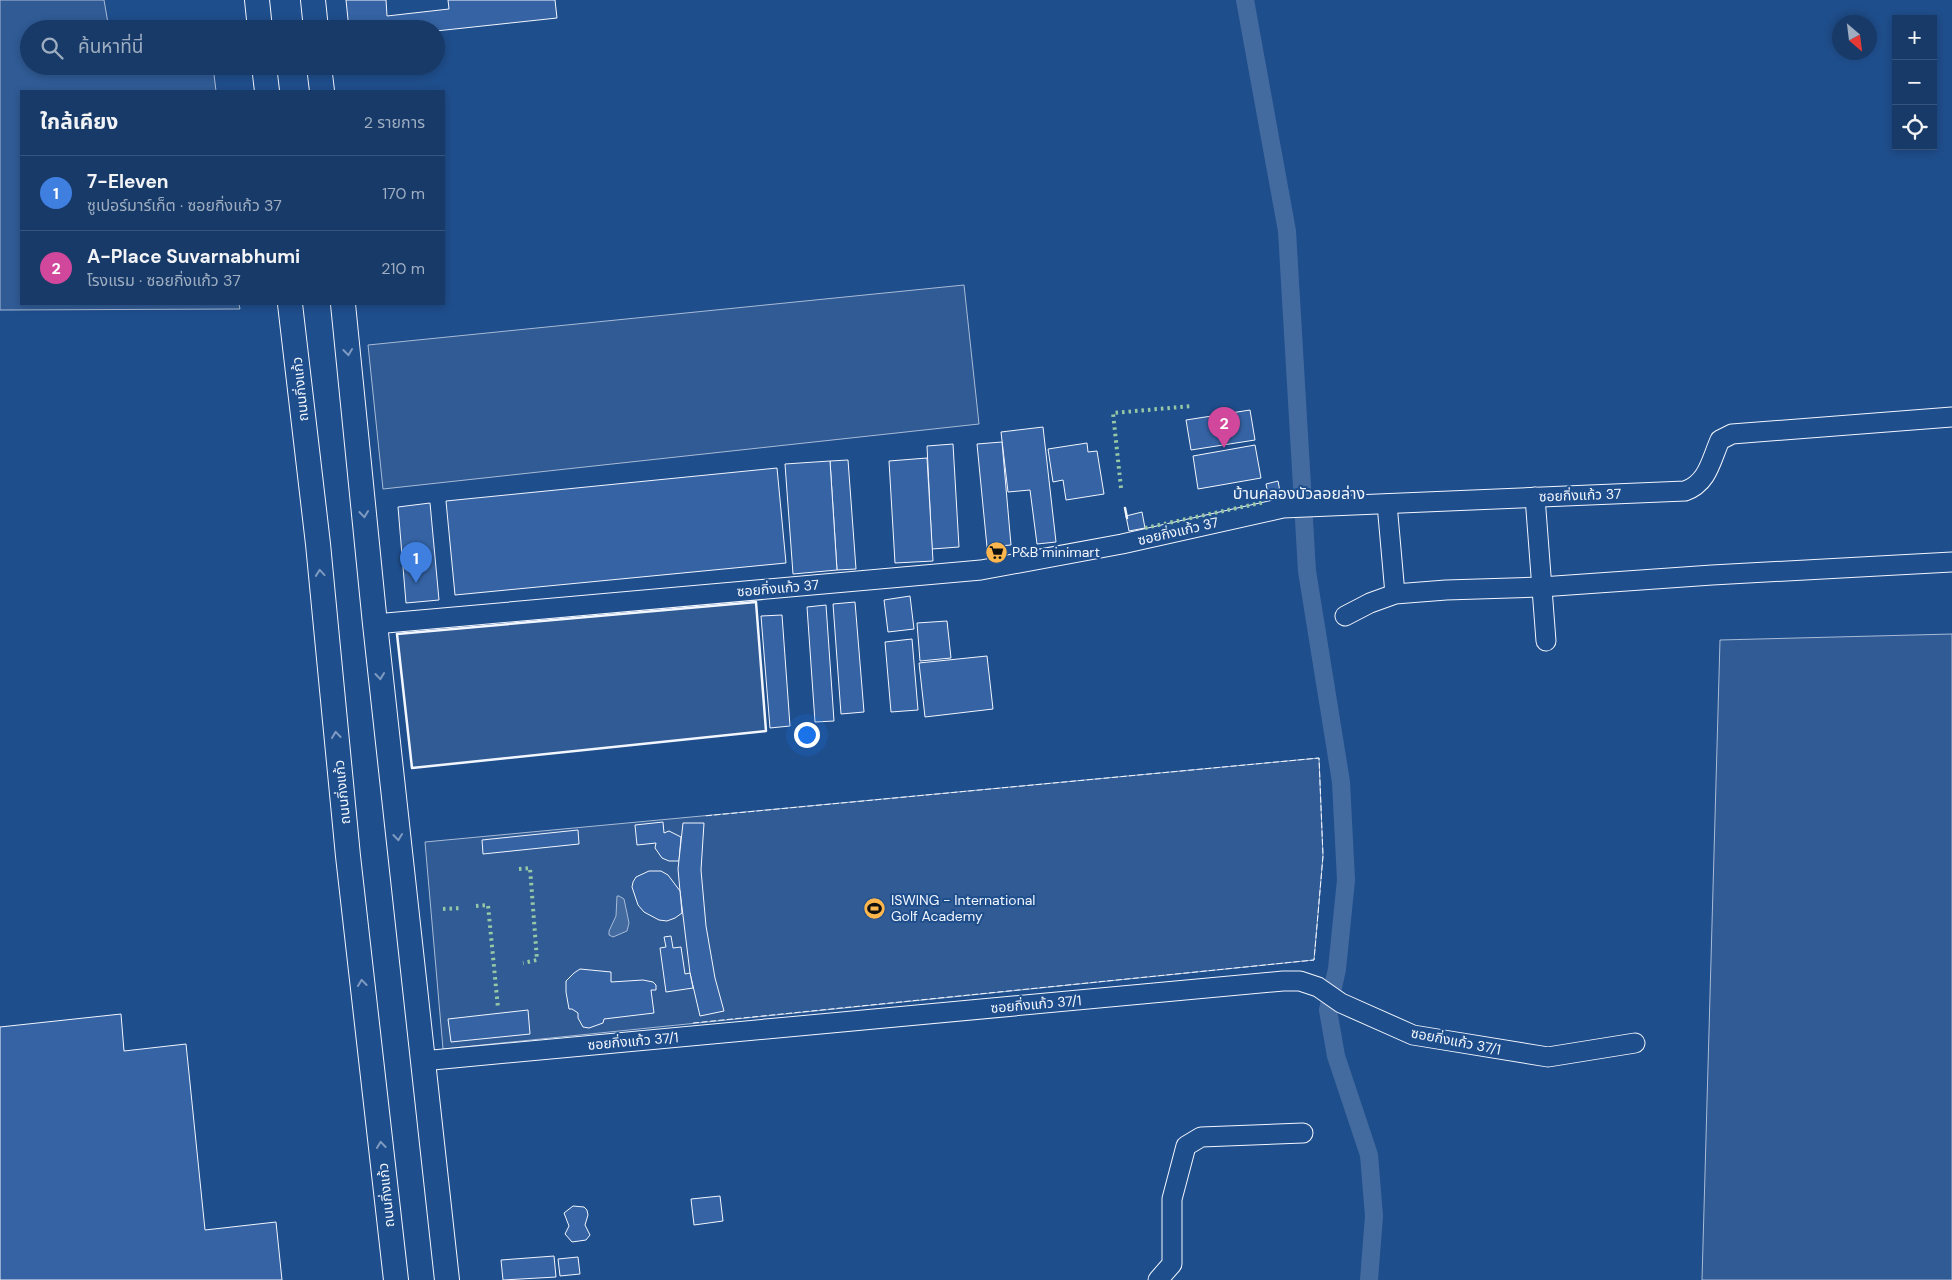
<!DOCTYPE html>
<html lang="th">
<head>
<meta charset="utf-8">
<style>
  body { margin:0; font-family:"DM Sans","Noto Sans Thai",sans-serif; background:#20416f; color:#f1f3f6 }
  .controls { position:absolute; right:15px; top:15px; display:grid; overflow:hidden; border-radius:0px; box-shadow:0 2px 8px #0003 }
  .controls button { width:45px; height:45px; display:grid; place-items:center; padding:0; border:0; border-bottom:1px solid #36547d; background:#173a69; color:#f1f3f6; font:25px sans-serif }
  .compass { position:absolute; left:1832px; top:15px; width:45px; height:45px; border-radius:50%; background:#173a69; box-shadow:0 2px 8px #0003; rotate:152deg }
  .you { position:absolute; left:806px; top:734px; width:18px; height:18px; margin:-12px; border:4px solid #fff; border-radius:50%; background:#1a73e8; box-shadow:0 0 0 8px #1a73e833 }
  .badge { display:grid; place-items:center; width:32px; height:32px; border-radius:50%; background:#ffb74d; color:#fff; font-size:16px; font-weight:700 }
  .pin { position:absolute; translate:-50% -41px; filter:drop-shadow(0 1px 2px #0008) }
  .pin::after { content:''; position:absolute; top:26px; width:18px; height:15px; background:inherit; clip-path:polygon(0 0,100% 0,50% 100%) }
  .list { margin:0; padding:0; list-style:none }
  h2 { display:flex; justify-content:space-between; align-items:center; height:65px; margin:0; padding:0 20px; font-size:21px }
  h2 small { font-size:16px; font-weight:400; color:#9eadc0 }
  .list li { display:grid; grid-template-columns:32px 1fr auto; gap:15px; align-items:center; box-sizing:border-box; height:75px; padding:0 20px; border-top:1px solid #36547d }
  .list b { display:block; font-size:19px; white-space:nowrap }
  .list p { margin:0; font-size:16px; white-space:nowrap; color:#9eadc0 }
  .list em { font-size:16px; font-style:normal; color:#9eadc0 }
  .icon { flex:none; width:28px; height:28px; fill:none; stroke:currentColor; stroke-width:2; stroke-linecap:round; stroke-linejoin:round }
  .map { position:relative; flex:none; width:1952px; height:1280px; overflow:hidden }
  .search { position:absolute; background:#173a69; box-shadow:0 2px 8px #0003; left:20px; top:20px; width:425px; height:55px; display:flex; align-items:center; gap:12px; box-sizing:border-box; padding:0 18px; border-radius:28px; color:#9eadc0; font-size:19px }
  .panel { position:absolute; background:#173a69; box-shadow:0 2px 8px #0003; left:20px; top:90px; width:425px; height:215px; border-radius:0px }
  .map>svg:first-child { display:block }
</style>
</head>
<body>
<div class="map">
<svg width="1952" height="1280" viewBox="0 0 1952 1280">
  <rect width="100%" height="100%" fill="#1f4e8c"/>
  <g fill="#305b95" stroke="#a8bbd7">
    <path d="M0,0h104l5,29h-80v37h184l3,25h-195v213h218l1,5 -240,1z"/>
    <path d="M964,285l15,139 -596,65 -15,-144z"/>
    <path d="M756,602l10,129 -354,37 -15,-134z"/>
    <path d="M1952,634v646h-250l18,-640z"/>
    <path d="M1319,758l4,98 -9,104 -871,89 -18,-207z"/>
  </g>
  <path fill="#446ba0" stroke="#a8bbd7" d="M617,896h2l5,3 5,24 -2,8 -14,6 -4,-2v-4l7,-15z"/>
  <g fill="none" stroke-linecap="round" stroke-linejoin="round">
    <path stroke="#446ba0" stroke-width="18" d="M1245,0l42,231 20,340 34,211 5,98 -9,89 -9,41 8,46 33,99 5,61 -5,64"/>
  </g>
  <g fill="#3563a3" stroke="#f2f6ff">
    <path d="M346,0h40l1,16 62,-7 -1,-9h107l2,18 -121,13v-2h-87z"/>
    <path d="M1250,410l5,30 -64,10 -5,-30z"/>
    <path d="M1043,427l13,115 -19,2 -7,-54 -22,2 -7,-60z"/>
    <path d="M1002,442l9,103 -24,2 -10,-103z"/>
    <path d="M1087,443l1,9 9,-1 7,43 -38,6 -3,-20 -10,2 -5,-33z"/>
    <path d="M953,444l6,103 -27,2 -5,-103z"/>
    <path d="M1255,445l6,33 -63,11 -5,-33z"/>
    <path d="M927,458l6,103 -38,2 -6,-102z"/>
    <path d="M848,460l8,109 -19,1 -7,-109z"/>
    <path d="M830,461l7,109 -44,4 -8,-110z"/>
    <path d="M777,468l9,95 -331,32 -9,-94z"/>
    <path d="M1278,481l3,16 -12,3 -3,-16z"/>
    <path d="M430,503l9,97 -33,3 -8,-96z"/>
    <path d="M1142,512l3,16 -16,3 -3,-15z"/>
    <path d="M1002,546l1,10 -15,2 -1,-11z"/>
    <path d="M910,596l4,33 -26,3 -4,-32z"/>
    <path d="M855,602l9,110 -23,2 -8,-110z"/>
    <path d="M826,605l8,116 -19,1 -8,-115z"/>
    <path d="M782,615l8,111 -20,2 -9,-112z"/>
    <path d="M947,621l4,37 -31,3 -3,-38z"/>
    <path d="M912,639l6,71 -27,2 -6,-70z"/>
    <path d="M987,656l6,53 -68,8 -6,-54z"/>
    <path d="M663,822l1,11 5,-2 12,6 -2,24h-10l-7,-3 -7,-10 1,-5 -19,2 -2,-20z"/>
    <path d="M683,823h21l-3,47 5,56 9,52 9,33 -24,5 -10,-43 -10,-82 -2,-22z"/>
    <path d="M578,830l1,14 -96,10 -1,-14z"/>
    <path d="M649,871h12l7,4 12,16 2,22 -7,5 -8,3 -8,-1 -15,-8 -6,-7 -6,-18 1,-5 3,-5z"/>
    <path d="M671,936l2,12 8,-1 4,27 5,-1 3,15 -27,4 -6,-44 6,-1 -2,-10z"/>
    <path d="M580,969l31,3v10l32,-2 10,2 3,3v5h-5l3,23 -50,6 -1,4 -14,5 -6,-1 -5,-9v-5l-6,-4h-3l-3,-17v-11l8,-8z"/>
    <path d="M528,1010l2,24 -79,8 -3,-23z"/>
    <path d="M121,1014l3,37 62,-7 19,186 71,-8 6,58h-282v-253z"/>
    <path d="M720,1196l3,25 -29,4 -3,-26z"/>
    <path d="M573,1206l11,1 3,3 1,5 -3,10 5,10 -4,5 -14,2 -7,-8 4,-8 -5,-13z"/>
    <path d="M554,1256l2,21 -53,3 -2,-20z"/>
    <path d="M578,1257l2,17 -20,2 -2,-17z"/>
  </g>
  <g fill="none" stroke-linecap="round" stroke-linejoin="round">
    <defs>
      <g id="minor">
        <path d="M1535,497l11,144"/>
        <path d="M1387,504l8,90"/>
        <path d="M1345,616l25,-13 25,-9 51,-4 95,-3 171,-12 240,-13"/>
        <path d="M375,624l606,-54 141,-26 161,-36 402,-17c23,-8 26,-31 35,-51l12,-6 220,-17"/>
        <path d="M422,1061l861,-80h17l18,6 23,16 72,32 135,22 87,-14"/>
        <path d="M1158,1280l14,-16v-65l14,-53 15,-9 102,-4"/>
      </g>
      <g id="major">
        <path d="M257,0l3,29"/>
        <path d="M313,0l3,29"/>
        <path d="M264,66l3,25"/>
        <path d="M319,66l3,25"/>
        <path d="M290,304l28,240 30,312 48,424"/>
        <path d="M343,304l32,320 72,656"/>
      </g>
    </defs>
    <use href="#minor" stroke="#f2f6ff" stroke-width="21"/>
    <use href="#major" stroke="#f2f6ff" stroke-width="26"/>
    <use href="#minor" stroke="#1f4e8c" stroke-width="19"/>
    <use href="#major" stroke="#1f4e8c" stroke-width="24"/>
    <g stroke="#97c8a6" stroke-width="4" stroke-dasharray="2.5 4" stroke-linecap="butt">
      <path d="M1121,488l-8,-75 79,-7"/>
      <path d="M1145,528l120,-26"/>
      <path d="M519,869l11,-1 7,92 -14,3"/>
      <path d="M476,906l12,-1 10,103"/>
      <path d="M443,909l18,-1"/>
    </g>
    <path stroke="#f2f6ff" stroke-width="1" stroke-dasharray="6 2.5" stroke-linecap="butt" d="M693,1023l621,-63 9,-104 -4,-98 -615,58"/>
    <g stroke="#f2f6ff" stroke-width="2.5">
      <path d="M1125,508l2,10"/>
      <path d="M756,602l10,129 -354,37 -15,-134z"/>
    </g>
  </g>
  <defs><path id="oneway-chevron" d="M-2-3.5L2.5 0L-2 3.5" fill="none" stroke-width="1.6" stroke-linecap="round" stroke-linejoin="round" transform="scale(1.25)"/></defs>
  <g stroke="#7e9ac0">
    <use href="#oneway-chevron" transform="translate(348 352) rotate(84)"/>
    <use href="#oneway-chevron" transform="translate(364 514) rotate(84)"/>
    <use href="#oneway-chevron" transform="translate(320 573) rotate(-95)"/>
    <use href="#oneway-chevron" transform="translate(380 676) rotate(84)"/>
    <use href="#oneway-chevron" transform="translate(336 735) rotate(-96)"/>
    <use href="#oneway-chevron" transform="translate(398 837) rotate(84)"/>
    <use href="#oneway-chevron" transform="translate(362 983) rotate(-96)"/>
    <use href="#oneway-chevron" transform="translate(381 1145) rotate(-96)"/>
  </g>
  <defs>
    <symbol id="supermarket-disc" viewBox="-11 -11 22 22"><circle r="9.5" fill="#ffb74d" stroke="#1f4e8c"/><path d="M-6-5.5h2.5l.6 2H6L4.5 2H-2.5L-4.4-4H-6ZM-1.5 3.2a1.3 1.3 0 1 0 .1 0ZM3 3.2a1.3 1.3 0 1 0 .1 0Z" fill="#111"/></symbol>
    <symbol id="stadium-disc" viewBox="-11 -11 22 22"><circle r="9.5" fill="#ffb74d" stroke="#1f4e8c"/><path d="M0-5a6.5 5 0 1 0 0 10a6.5 5 0 1 0 0-10ZM-3.5-1.8h7v3.6h-7Z" fill="#111"/></symbol>
  </defs>
  <g fill-rule="evenodd">
    <use href="#supermarket-disc" x="984" y="540" width="25" height="25"/>
    <use href="#stadium-disc" x="862" y="896" width="25" height="25"/>
  </g>
  <g text-anchor="middle" dominant-baseline="central" stroke-width="4" stroke-linejoin="round" paint-order="stroke">
    <g font-size="14" fill="#f2f6ff" stroke="#1f4e8c">
      <text transform="translate(300 389) rotate(-96)">ถนนกิ่งแก้ว</text>
      <text transform="translate(1580 495) rotate(-2)">ซอยกิ่งแก้ว 37</text>
      <text transform="translate(1178 531) rotate(-13)">ซอยกิ่งแก้ว 37</text>
      <text transform="translate(778 588) rotate(-5)">ซอยกิ่งแก้ว 37</text>
      <text transform="translate(342 792) rotate(-96)">ถนนกิ่งแก้ว</text>
      <text transform="translate(1036 1004) rotate(-5)">ซอยกิ่งแก้ว 37/1</text>
      <text transform="translate(633 1041) rotate(-5)">ซอยกิ่งแก้ว 37/1</text>
      <text transform="translate(1456 1041) rotate(11)">ซอยกิ่งแก้ว 37/1</text>
      <text transform="translate(386 1195) rotate(-96)">ถนนกิ่งแก้ว</text>
    </g>
    <g font-size="14" fill="#f2f6ff" stroke="#1f4e8c" text-anchor="start">
      <text x="1012" y="552">P&amp;B minimart</text>
      <text x="891" y="900">ISWING - International<tspan x="891" dy="16">Golf Academy</tspan></text>
    </g>
    <g font-size="16" fill="#f2f6ff" stroke="#1f4e8c">
      <text x="1299" y="493">บ้านคลองบัวลอยล่าง</text>
    </g>
  </g>
</svg>
<div class="controls">
<button>+</button>
<button>−</button>
<button><svg class="icon" aria-label="locate" viewBox="0 0 24 24"><circle cx="12" cy="12" r="6"/><path d="M12 2v4M12 18v4M2 12h4M18 12h4"/></svg></button>
</div>
<svg class="compass" viewBox="-18 -18 36 36"><path d="M0-13l5 13h-10z" fill="#e53935"/><path d="M0 13l5-13h-10z" fill="#9eadc0"/></svg>
<div class="you"></div>
<div class="pin badge" style="left:416px;top:583px;background:#3f7fe0">1</div>
<div class="pin badge" style="left:1224px;top:448px;background:#d1479c">2</div>
<div class="search"><svg class="icon" aria-label="search" viewBox="0 0 24 24"><circle cx="10" cy="10" r="6"/><path d="M15 15l6 6"/></svg>ค้นหาที่นี่</div>
<section class="panel">
<h2>ใกล้เคียง<small>2 รายการ</small></h2>
<ul class="list">
<li><span class="badge" style="background:#3f7fe0">1</span><div><b>7-Eleven</b><p>ซูเปอร์มาร์เก็ต · ซอยกิ่งแก้ว 37</p></div><em>170 m</em></li>
<li><span class="badge" style="background:#d1479c">2</span><div><b>A-Place Suvarnabhumi</b><p>โรงแรม · ซอยกิ่งแก้ว 37</p></div><em>210 m</em></li>
</ul>
</section>
</div>
</body>
</html>
